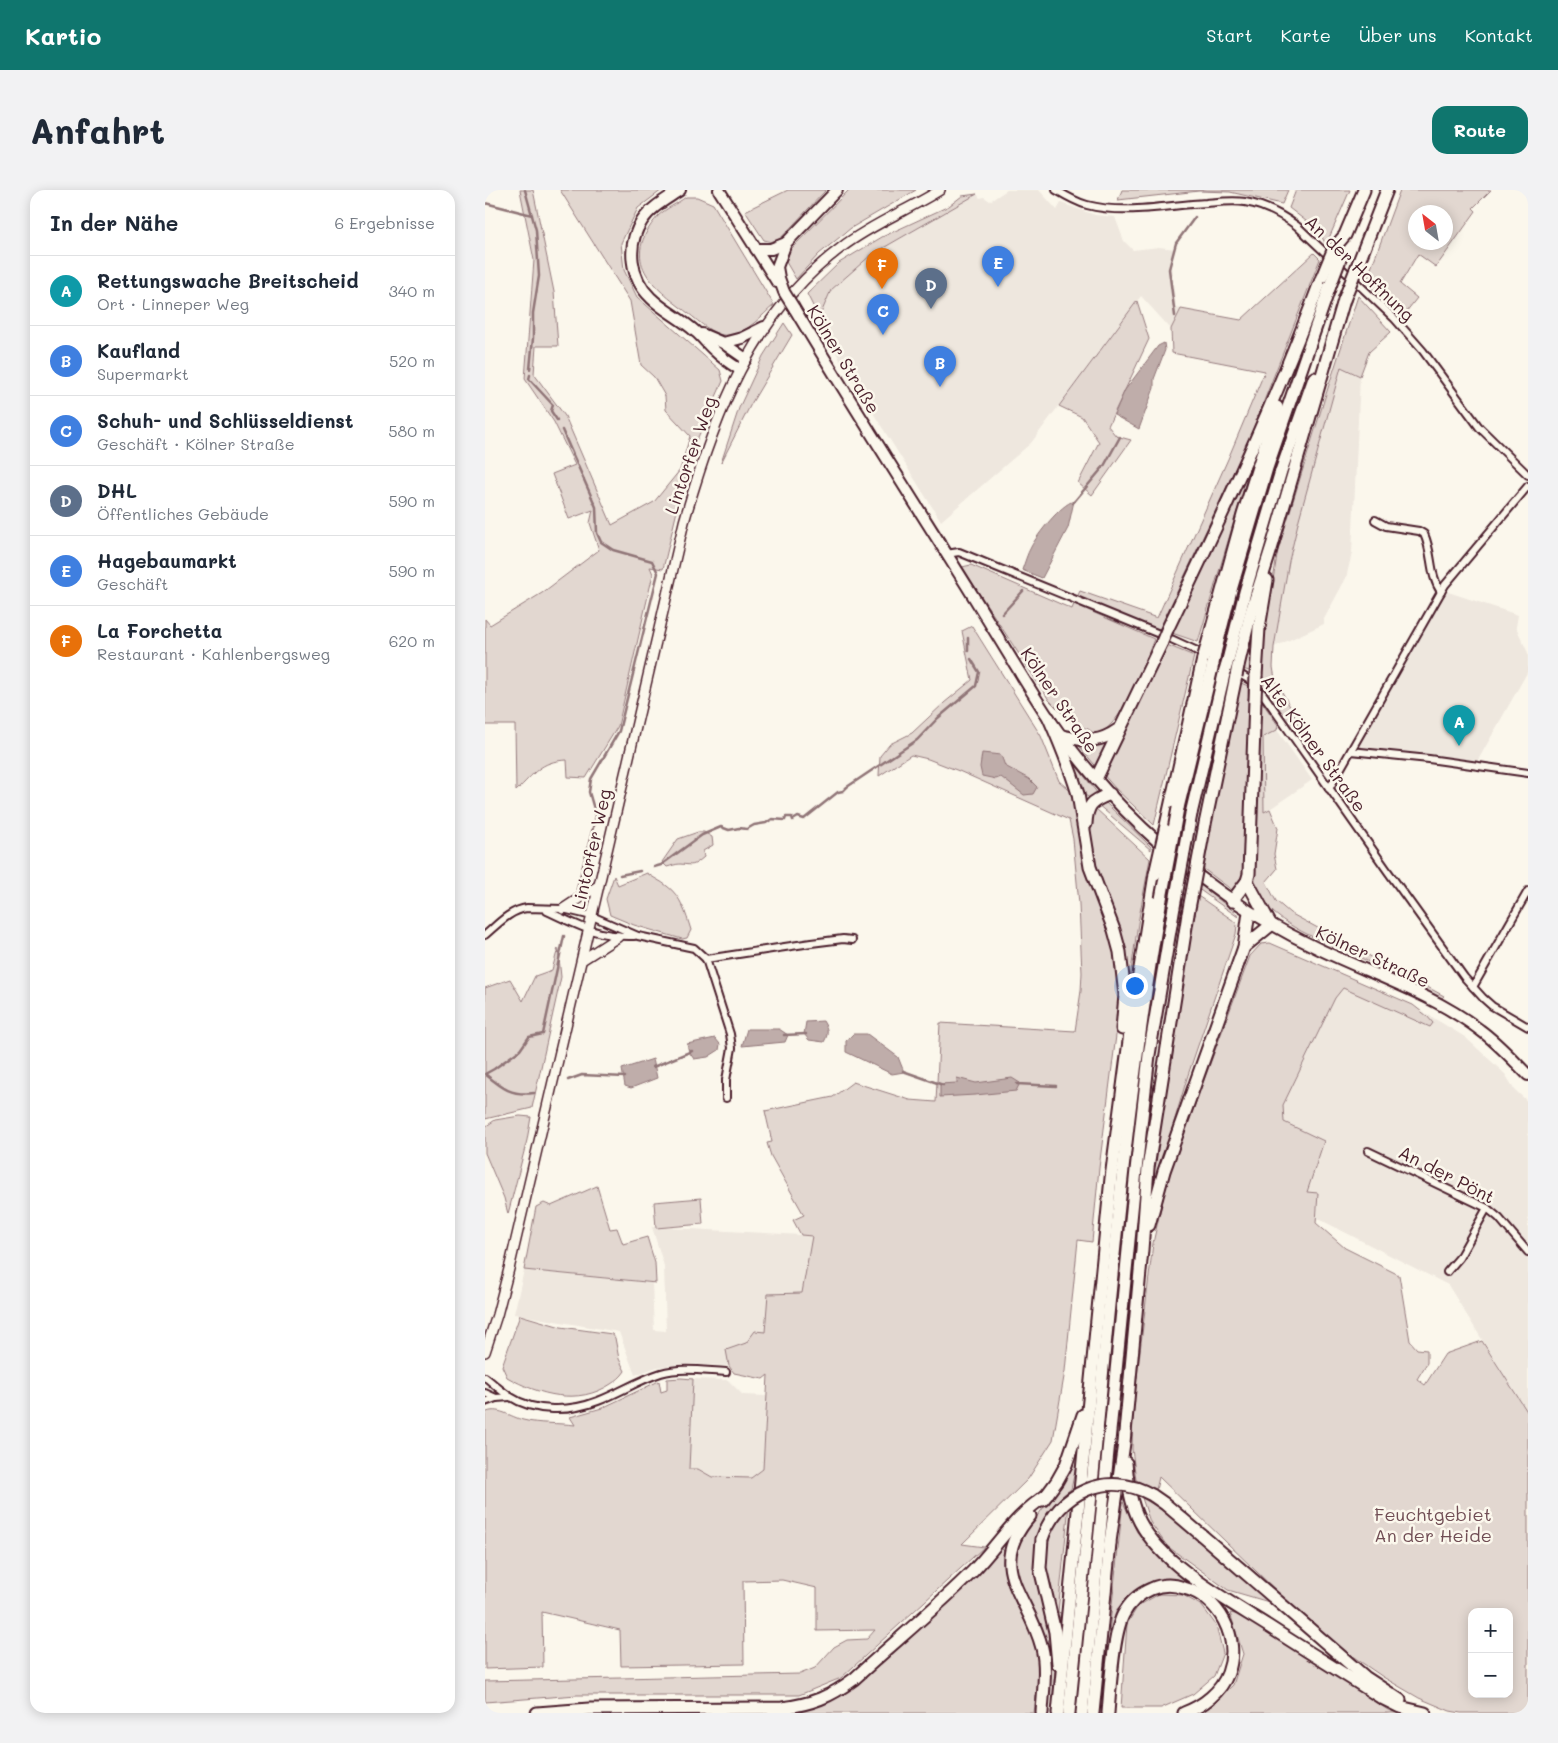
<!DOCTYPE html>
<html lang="de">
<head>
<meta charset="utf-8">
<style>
  body { margin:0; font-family:Mali,sans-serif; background:#f2f2f3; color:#1f2937 }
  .controls { position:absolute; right:15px; bottom:15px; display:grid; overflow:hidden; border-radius:10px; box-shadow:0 2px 12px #0003 }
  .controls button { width:45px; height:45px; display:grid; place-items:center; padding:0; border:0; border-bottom:1px solid #e0e1e3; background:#fff; color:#1f2937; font:25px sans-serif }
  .compass { position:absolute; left:923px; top:15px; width:45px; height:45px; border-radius:50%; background:#fff; box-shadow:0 2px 12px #0003; rotate:329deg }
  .you { position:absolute; left:649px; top:795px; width:18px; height:18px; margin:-12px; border:4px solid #fff; border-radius:50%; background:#1a73e8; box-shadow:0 0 0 8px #1a73e833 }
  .badge { display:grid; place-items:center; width:32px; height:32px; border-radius:50%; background:#0f766e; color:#fff; font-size:16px; font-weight:700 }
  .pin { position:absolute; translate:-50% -41px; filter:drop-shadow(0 1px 2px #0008) }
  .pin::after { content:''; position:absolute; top:26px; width:18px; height:15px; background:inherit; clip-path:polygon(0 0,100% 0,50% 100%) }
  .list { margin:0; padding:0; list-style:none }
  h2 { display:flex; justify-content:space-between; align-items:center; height:65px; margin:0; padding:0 20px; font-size:21px }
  h2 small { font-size:16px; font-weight:400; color:#747a83 }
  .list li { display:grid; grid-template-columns:32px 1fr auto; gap:15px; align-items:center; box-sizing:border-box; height:70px; padding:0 20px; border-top:1px solid #e0e1e3 }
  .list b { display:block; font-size:19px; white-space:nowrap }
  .list p { margin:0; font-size:16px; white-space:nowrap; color:#747a83 }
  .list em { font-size:16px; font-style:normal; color:#747a83 }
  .map { position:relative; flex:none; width:1043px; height:1523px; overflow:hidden; border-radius:15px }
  header { display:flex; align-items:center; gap:30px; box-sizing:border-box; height:70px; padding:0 25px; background:#0f766e; color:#fff }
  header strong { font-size:24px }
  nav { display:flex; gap:28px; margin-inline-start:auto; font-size:18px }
  .intro { display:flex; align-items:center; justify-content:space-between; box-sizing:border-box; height:120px; padding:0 30px }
  h1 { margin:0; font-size:35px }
  .button { padding:12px 22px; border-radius:15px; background:#0f766e; color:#fff; font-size:18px; font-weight:700 }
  main { display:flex; gap:30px; padding:0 30px }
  aside { flex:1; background:#fff; border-radius:15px; box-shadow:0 2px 12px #0003 }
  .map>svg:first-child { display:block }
</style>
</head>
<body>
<header>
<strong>Kartio</strong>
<nav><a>Start</a><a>Karte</a><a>Über uns</a><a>Kontakt</a></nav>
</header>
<div class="intro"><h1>Anfahrt</h1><a class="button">Route</a></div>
<main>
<aside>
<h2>In der Nähe<small>6 Ergebnisse</small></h2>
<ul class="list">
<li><span class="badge" style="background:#0f9aa8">A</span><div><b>Rettungswache Breitscheid</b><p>Ort · Linneper Weg</p></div><em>340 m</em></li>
<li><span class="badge" style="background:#3f7fe0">B</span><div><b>Kaufland</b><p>Supermarkt</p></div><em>520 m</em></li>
<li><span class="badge" style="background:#3f7fe0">C</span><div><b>Schuh- und Schlüsseldienst</b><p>Geschäft · Kölner Straße</p></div><em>580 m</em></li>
<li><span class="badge" style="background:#5c6f8a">D</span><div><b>DHL</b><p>Öffentliches Gebäude</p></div><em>590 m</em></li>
<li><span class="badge" style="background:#3f7fe0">E</span><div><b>Hagebaumarkt</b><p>Geschäft</p></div><em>590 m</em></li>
<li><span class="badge" style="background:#e8710a">F</span><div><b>La Forchetta</b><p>Restaurant · Kahlenbergsweg</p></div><em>620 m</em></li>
</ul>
</aside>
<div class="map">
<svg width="1043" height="1523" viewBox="0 0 1043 1523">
  <rect width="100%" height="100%" fill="#fbf7ec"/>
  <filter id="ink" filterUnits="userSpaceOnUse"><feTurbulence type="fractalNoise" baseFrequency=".02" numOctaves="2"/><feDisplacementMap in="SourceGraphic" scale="10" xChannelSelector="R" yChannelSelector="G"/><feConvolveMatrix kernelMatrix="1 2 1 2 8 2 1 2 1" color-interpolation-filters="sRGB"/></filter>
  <g filter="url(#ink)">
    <g fill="#eee7de">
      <path d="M522,0h32l18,20 4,-7 34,12 20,2 9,24 9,9 26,-3 16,2 -5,11 6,48 5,1 -10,20 -30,-33 -110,147 -90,78 -100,-159 -22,-44 12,-28 40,-35 106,-61 3,4 4,-1 6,4z"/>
      <path d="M856,177l19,9 -8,177 -6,25 -22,41v5l-50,23 15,-86 10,-42z"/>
      <path d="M960,401l73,24 -2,12 12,26v18l-51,91 -119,-15z"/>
      <path d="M777,526l15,14 35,50 -48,33z"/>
      <path d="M858,798l74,20 48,29 40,37 10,16 13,12v311l-80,-128 -131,-67 1,-24 -11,-2 17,-51 -40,-19 -1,-17 52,-107z"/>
      <path d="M167,1037l168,9 -7,134 -129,-6 -27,3 -22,8 -16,-43 -105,-18 10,-44 128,13 2,47 12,1 -2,-65z"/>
      <path d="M208,1189l35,1 15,15 24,1 -4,73 -12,9 -39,-1 -14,-8h-9z"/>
    </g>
    <g fill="#e2d7d0" stroke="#967b7e" fill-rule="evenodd">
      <path d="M35,0h13l21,102 4,54h-22l-2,28 31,42 47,109 42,-23 26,-32 10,-34 -24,-26 -1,-14 -11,-19 -13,-12 -11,-64 -70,-111h102l-24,18 -17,35 3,27 13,27 83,73 3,11 -28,63 -12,42 -20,83 -13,-2 3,7 -35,152 -32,52 -18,-1 -1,-17c-27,1 -33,14 -51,31l-1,-66h-30v-106l5,6 52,-32 57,-43 -9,-27 3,-13 -24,9 -17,-45 23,-9 -21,-43 -29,-43 9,-119z"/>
      <path d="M303,0h38l-48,51 -5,1 -9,-2 -19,-29z"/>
      <path d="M364,0h67l-65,38 -32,26 -23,25 -10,-17 4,-12z"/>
      <path d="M637,0h166l-6,14 -52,-12 -31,-1 -81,9z"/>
      <path d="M811,0h54l-24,55 -7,-14 -30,-23z"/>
      <path d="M915,0h91l-18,18 3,3 -40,56 -18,-13 -18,30 17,14 -15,19 -36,-35zM931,22h30v30h-30z"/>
      <path d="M492,4l-106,61 -40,35 -12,28 -12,-24 32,-31 43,-26 67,-31 13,-10z"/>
      <path d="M201,7h11l16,7 61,101c-13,11 -26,27 -43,30 -16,3 -31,-13 -43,-22 -36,-27 -69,-52 -30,-97 7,-7 20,-13 28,-19z"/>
      <path d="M829,63l6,6 -73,185 -88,186 -82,-33 3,-6 77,27 71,-159 37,-88 -93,-18 -1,-24 10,-20 60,11z"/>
      <path d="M873,106l33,36 -22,20 -9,24 -19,-9 -42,152 -10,42 -15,86 -1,20 2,12 19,35 9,25h-4l-37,-53 2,-53 14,-83 48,-156z"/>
      <path d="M652,111l12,38 -41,87 8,10 15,4 -39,55 -14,-12 21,-41 -17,-25 -23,-11z"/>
      <path d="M299,133l8,12 -41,69 -30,59 18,-55 24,-52z"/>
      <path d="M766,274l-53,178 -26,-9z"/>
      <path d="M486,375l101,44 2,-5 80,35c-14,35 -25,74 -56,97l-10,-7 -14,-4 -25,-25 -87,-133z"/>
      <path d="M774,418l-7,64 -9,-3z"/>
      <path d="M487,436l69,110 18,45 15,13 8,61 32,92 5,43v22l-20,156 -7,74 -14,-2 -13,131 -12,69 -25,39 -66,65 22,3 -143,131 -42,17h-222l-92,7v-21l315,-7 15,-6 19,-21 13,-7 20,-1 8,-9 -58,1v-43l-35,-8 -39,1 1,83 -123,2 -1,-36 -78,-18 1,55 -58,2v-256c12,-7 26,4 38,7 15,4 36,3 52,5l-5,-8 32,-9 57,-27 2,11 6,-2v-11l14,-1 12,1 -4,90h9l14,8 39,1 12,-9 5,-94 -5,4 -29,-6 -5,-7 -3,-16 20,-7 9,-12 10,1 3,-38 34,-1 10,-57 -11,-1 -8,-15 11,-5 -33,-59 -4,-13 5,-1 -7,-31 68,-14 20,-15 57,18 26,2 4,-79 135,8 6,-40 1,-18 -3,-69 -6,-65 -4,-19 -110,-49 -31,-12 -17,-4 -32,21 1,-20 10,-12 22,-11 32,-30 28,-23 -10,-49z"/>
      <path d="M682,455l27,11 -40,169 -39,-37 -13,-15z"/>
      <path d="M756,493l7,3 2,45 -5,132 -4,19 -9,8 -31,-23z"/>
      <path d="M775,509l18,26 -1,5 -14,7 1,75 6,-3 8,19 -4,26 3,15 -11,13 10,19 14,12 154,83 -2,2c-26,-13 -52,-26 -79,-39 -33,-16 -79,-29 -101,-59 -9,-10 -8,-23 -9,-36z"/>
      <path d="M628,547l-15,32 -22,-27z"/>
      <path d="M583,565l30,39 -8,4 -9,-5z"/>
      <path d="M616,612l5,1 45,44v3l-54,-46z"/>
      <path d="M609,617l56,52 -12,64 -8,55 -2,-1 -36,-123 -3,-31z"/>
      <path d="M213,642h6l8,5 1,8 -10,6 1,6c-12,10 -10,8 -24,7 -4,0 -9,2 -13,3l-5,-5 16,-23z"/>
      <path d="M162,683c6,5 14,8 20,13 14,10 19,28 24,44l-4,8 -5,1 -48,-14 -24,-10 -4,-16 8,-23 4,9z"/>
      <path d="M713,693l38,30 2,4 -41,-29z"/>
      <path d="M710,704l39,27 3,4 -1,9 -48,141 -36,121 3,-41z"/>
      <path d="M785,753l143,62 14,11 6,7 -3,4 -87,-39 -8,10 -52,107 1,17 40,19 -17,51 11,1 -2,30 29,25 54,27 11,66 7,8 10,1v13l-10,16 8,6 20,-31 37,-13 46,72v300h-67l-11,-2 -31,-13 -36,-21 -44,-30 -49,-43 -131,-127 -3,13 -20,-10 -4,-31 1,-39 20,-167 15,-66 82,-221 11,-12zM987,1422h37v82h-37z"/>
      <path d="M73,758l3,29 -29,131 -47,11v-131l25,-9 13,22 12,-25 17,-6z"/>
      <path d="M35,926l11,1 -4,23 -19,74 -4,-16 -19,-45v-26l10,-7z"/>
      <path d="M112,996l13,43 7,-1 6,16 24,-7 8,26 1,20 -132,-13 12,-63 8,-4 7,3z"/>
      <path d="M216,1008l2,26 -47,4 -2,-26z"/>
      <path d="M35,1125l41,12 51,7 3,4 4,21 6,12c-4,6 -8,9 -14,13 -33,22 -72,11 -104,-7l-5,-11z"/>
      <path d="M590,1267h3l-7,32c-17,12 -28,27 -35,47l1,1c-8,38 11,73 17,111 2,16 0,31 -1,47h-5l-25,-102 -8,-22v-14l5,-18 33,-44 18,-28z"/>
      <path d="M657,1308l21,12 106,92 -41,-12 -61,-44 -17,-24z"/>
      <path d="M638,1312l14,30 20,24 46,34 -22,-9 -23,-1 -23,10 -18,19 -8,24z"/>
      <path d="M584,1315l-11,107 3,1 -3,9 -15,-49 3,-29 3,-11 6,-11z"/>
      <path d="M516,1358l3,3c-7,31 22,65 31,94 6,16 4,33 3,50h-2l-2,18h-460l204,-3 73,-25z"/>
      <path d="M674,1404l24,1 19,11 14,19 7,28 -9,23 -21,18 -32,14h-40l6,-84 11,-18z"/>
      <path d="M745,1423l11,2 147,95 12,3h-203l14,-7 22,-21 10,-31z"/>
    </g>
    <g fill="#bfadaa" stroke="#907477">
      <path d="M679,153l1,7 -11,29v9l-15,41 -25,-14 11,-25 33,-44z"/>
      <path d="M589,311l-6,27 -26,50 -20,-8c3,-8 5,-16 9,-23 6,-12 30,-43 43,-46z"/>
      <path d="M497,563l19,2 4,11 24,13 8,8 -4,7 -9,1 -23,-18 -5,2 -14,-3 -2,-9z"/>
      <path d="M338,831c5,8 6,12 1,21l-15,-2 -5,-6 2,-12z"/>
      <path d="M262,839h32l9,6 -3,7 -43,4z"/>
      <path d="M368,844h14l31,23 6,15 -12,2 -46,-22v-11z"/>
      <path d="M230,848l5,6 -1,6 -11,7 -14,2 -5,-7 -2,-8z"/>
      <path d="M168,869l4,19 -26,10 -6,-2 -3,-17z"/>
      <path d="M472,888l19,5 36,-5 8,5 -4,8 -41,4 -35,2v-13l17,-1z"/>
    </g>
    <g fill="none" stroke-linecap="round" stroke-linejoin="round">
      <g stroke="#907477" stroke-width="2.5">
        <path d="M40,0l11,40 3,46 -6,37v25l-3,31"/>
        <path d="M0,13l47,12"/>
        <path d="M690,126l-6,-47 7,-26 19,-26"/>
        <path d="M45,185l-1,4 24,26 -2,6 6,9"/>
        <path d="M77,240l34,77 1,26 4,9 12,8 39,11 6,12 -39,158 -28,48 -2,13 7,24 -19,73"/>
        <path d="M588,313l31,-37 16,-29"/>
        <path d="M517,424l21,-23"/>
        <path d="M483,448v13"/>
        <path d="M169,677l7,-2 41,-30 19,-8 8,3 10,-2 8,1 7,-4 12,-2 6,-4 13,1 1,-3h6l1,3 5,-3 6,2 34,-27 5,-1 4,-4 70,-47 21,-22 38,-32 3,-14 -8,-13"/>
        <path d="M135,685l20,-4"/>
        <path d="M299,845l22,-1"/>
        <path d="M168,877l39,-16"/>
        <path d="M418,881l40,14"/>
        <path d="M0,884l9,-5 26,-19 9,-13 14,-3 21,-98"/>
        <path d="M0,884c17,14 26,22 49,19"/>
        <path d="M83,890l14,-5 43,2"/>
        <path d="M532,894l39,2"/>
      </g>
      <defs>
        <g id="minor">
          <path d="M571,0c10,6 20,12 31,15 38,10 80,0 119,-2 12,-1 26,-3 39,-1 19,3 36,12 52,24l97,92 29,33 56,76 49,48"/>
          <path d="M890,330l11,6 33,5 5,3c9,19 5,41 17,58"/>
          <path d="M461,364l13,-2 210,86 26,12 48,26 8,5 12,13 126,179 75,104 19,21 9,8 36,21"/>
          <path d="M866,561l78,8 99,14"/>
          <path d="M844,599l116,-204 83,-99"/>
          <path d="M62,721c32,15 51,26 87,25"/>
          <path d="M0,745c12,-10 25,-25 42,-27l36,1 29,7 46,20 56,12 12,11 105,-16 32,-4 9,1"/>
          <path d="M221,769l24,75 2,14 -6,32v18"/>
          <path d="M988,797l55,-96"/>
          <path d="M883,961l119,57 12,10 29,34"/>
          <path d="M962,1082l12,-14 28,-50"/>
          <path d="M0,1187c8,6 16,14 24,19 26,17 61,16 89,5 21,-8 41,-21 63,-28 20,-6 44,-2 65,-1"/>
          <path d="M0,1203l11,5 14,-1"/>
          <path d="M0,1212l11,-4"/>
        </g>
        <g id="secondary">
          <path d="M78,719l35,-23"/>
          <path d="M97,770l36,-23"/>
          <path d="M0,1162l12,-37 13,-50 174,-743c30,-105 67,-207 158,-275 30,-23 66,-37 98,-57"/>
        </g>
        <g id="primary">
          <path d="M195,0c-13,9 -29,17 -38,31 -16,24 -12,57 9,77 13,13 31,21 45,34 7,6 12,13 19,19 7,7 16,13 24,18"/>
          <path d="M234,0l58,92"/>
          <path d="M271,59h15l15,-6"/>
          <path d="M299,102l-5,-14 -2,-11 9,-24 51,-53"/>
          <path d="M309,118c57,95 117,189 176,283 26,42 51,85 78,126 34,50 82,103 129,141 43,37 91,67 142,91 54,26 114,45 161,81 18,13 33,30 48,45"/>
          <path d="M217,144l21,9 23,16"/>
          <path d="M238,153l19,-5 22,-11"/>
        </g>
        <g id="motorway">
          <path d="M849,58l11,-13 19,-45"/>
          <path d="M873,74l29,-74"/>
          <path d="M682,440c56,-116 110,-232 155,-353"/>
          <path d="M721,459l37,-134 34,-108"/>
          <path d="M730,463l16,-63 36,-122 63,-182"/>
          <path d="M743,470l17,-68 36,-121 33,-93"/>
          <path d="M753,476l13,-54 21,-66 72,-246"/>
          <path d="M771,486l3,-48 8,-48"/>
          <path d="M564,528c11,25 21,50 29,76l12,73 24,63 6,22 5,43 -3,34"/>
          <path d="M577,546c25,5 36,8 57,-7"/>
          <path d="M611,589l66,-137"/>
          <path d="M693,618l35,-144"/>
          <path d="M706,624l34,-144"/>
          <path d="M601,634c1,-20 6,-23 24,-30"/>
          <path d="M720,634l31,-148"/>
          <path d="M680,640l38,-171"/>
          <path d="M747,711l15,-20 2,-7 6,-174"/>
          <path d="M759,757l27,-22 -24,-44"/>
          <path d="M664,1035l15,-54 80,-224 5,-35"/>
          <path d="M641,1273c2,21 4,40 14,59 23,44 87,78 128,104 37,24 75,47 112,71l20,10 25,6"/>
          <path d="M667,1305l13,9 40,34 160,139 35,23"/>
          <path d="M558,1310l14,-19 9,-16 17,-50"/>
          <path d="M545,1326c-46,53 -1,79 12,132 5,21 1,44 0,65"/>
          <path d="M557,1349l-2,29 15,64 3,32"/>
          <path d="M624,1359l15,-106 18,-193 6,-82 40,-254"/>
          <path d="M52,1523l52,-4 193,-1c30,-4 48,-11 72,-29 39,-36 81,-70 119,-108 26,-27 41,-55 74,-76"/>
          <path d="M573,1523l53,-535 21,-160 23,-144"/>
          <path d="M584,1523c10,-101 21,-202 30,-303 16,-171 32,-342 62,-511"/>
          <path d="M597,1523l54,-543 13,-115 25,-148"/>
          <path d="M608,1523l17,-170"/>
          <path d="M623,1523c2,-24 5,-78 15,-98 6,-12 16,-21 28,-26 11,-5 22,-5 33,-1 35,9 57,50 44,85 -7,19 -25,33 -44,40"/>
        </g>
      </defs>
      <use href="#minor" stroke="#4a1f2b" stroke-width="10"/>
      <use href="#secondary" stroke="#4a1f2b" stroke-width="12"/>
      <use href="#primary" stroke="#4a1f2b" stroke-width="14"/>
      <use href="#motorway" stroke="#4a1f2b" stroke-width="15"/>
      <use href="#minor" stroke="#fbf7ec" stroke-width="6"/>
      <use href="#secondary" stroke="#fbf7ec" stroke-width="9"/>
      <use href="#primary" stroke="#fbf7ec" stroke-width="10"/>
      <use href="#motorway" stroke="#fbf7ec" stroke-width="11"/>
      <defs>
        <path id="primary-bridge" d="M299,102l10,16"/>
        <g id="motorway-bridge">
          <path d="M837,87l12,-29"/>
          <path d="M845,96l12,-32"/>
          <path d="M859,110l14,-36"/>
          <path d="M677,452l5,-12"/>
          <path d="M718,469l3,-10"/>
          <path d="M728,474l2,-11"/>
          <path d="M740,480l3,-10"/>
          <path d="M751,486l2,-10"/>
          <path d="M770,510l1,-24"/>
          <path d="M670,684l10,-44"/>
          <path d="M676,709l17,-91"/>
          <path d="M689,717l17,-93"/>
          <path d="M703,724l17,-90"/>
          <path d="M557,1349c16,-47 65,-69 110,-44"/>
        </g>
      </defs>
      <use href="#primary-bridge" stroke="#4a1f2b" stroke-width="14" stroke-linecap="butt"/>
      <use href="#motorway-bridge" stroke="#4a1f2b" stroke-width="15" stroke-linecap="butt"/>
      <use href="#primary-bridge" stroke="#fbf7ec" stroke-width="10"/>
      <use href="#motorway-bridge" stroke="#fbf7ec" stroke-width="11"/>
    </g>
  </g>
  <g text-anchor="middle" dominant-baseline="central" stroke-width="5" stroke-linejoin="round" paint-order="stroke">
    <g font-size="18" fill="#4a1f2b" stroke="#fbf7ec">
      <text transform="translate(875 78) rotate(44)">An der Hoffnung</text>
      <text transform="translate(359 169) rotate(59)">Kölner Straße</text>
      <text transform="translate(205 265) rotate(-71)">Lintorfer Weg</text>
      <text transform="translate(575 510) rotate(56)">Kölner Straße</text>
      <text transform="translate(829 553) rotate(54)">Alte Kölner Straße</text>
      <text transform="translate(106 659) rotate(-77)">Lintorfer Weg</text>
      <text transform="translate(888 766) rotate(25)">Kölner Straße</text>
      <text transform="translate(962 984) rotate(27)">An der Pönt</text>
    </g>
    <g font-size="18" fill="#704d54" stroke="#fbf7ec">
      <text x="948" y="1324">Feuchtgebiet<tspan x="948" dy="21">An der Heide</tspan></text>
    </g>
  </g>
</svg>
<div class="controls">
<button>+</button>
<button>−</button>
</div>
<svg class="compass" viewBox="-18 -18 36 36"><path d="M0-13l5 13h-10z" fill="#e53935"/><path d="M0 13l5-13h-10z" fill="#747a83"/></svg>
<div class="you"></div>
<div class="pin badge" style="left:974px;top:556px;background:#0f9aa8">A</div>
<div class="pin badge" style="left:455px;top:197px;background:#3f7fe0">B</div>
<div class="pin badge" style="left:398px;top:145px;background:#3f7fe0">C</div>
<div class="pin badge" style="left:446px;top:119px;background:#5c6f8a">D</div>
<div class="pin badge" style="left:513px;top:97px;background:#3f7fe0">E</div>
<div class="pin badge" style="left:397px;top:99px;background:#e8710a">F</div>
</div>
</main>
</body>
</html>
